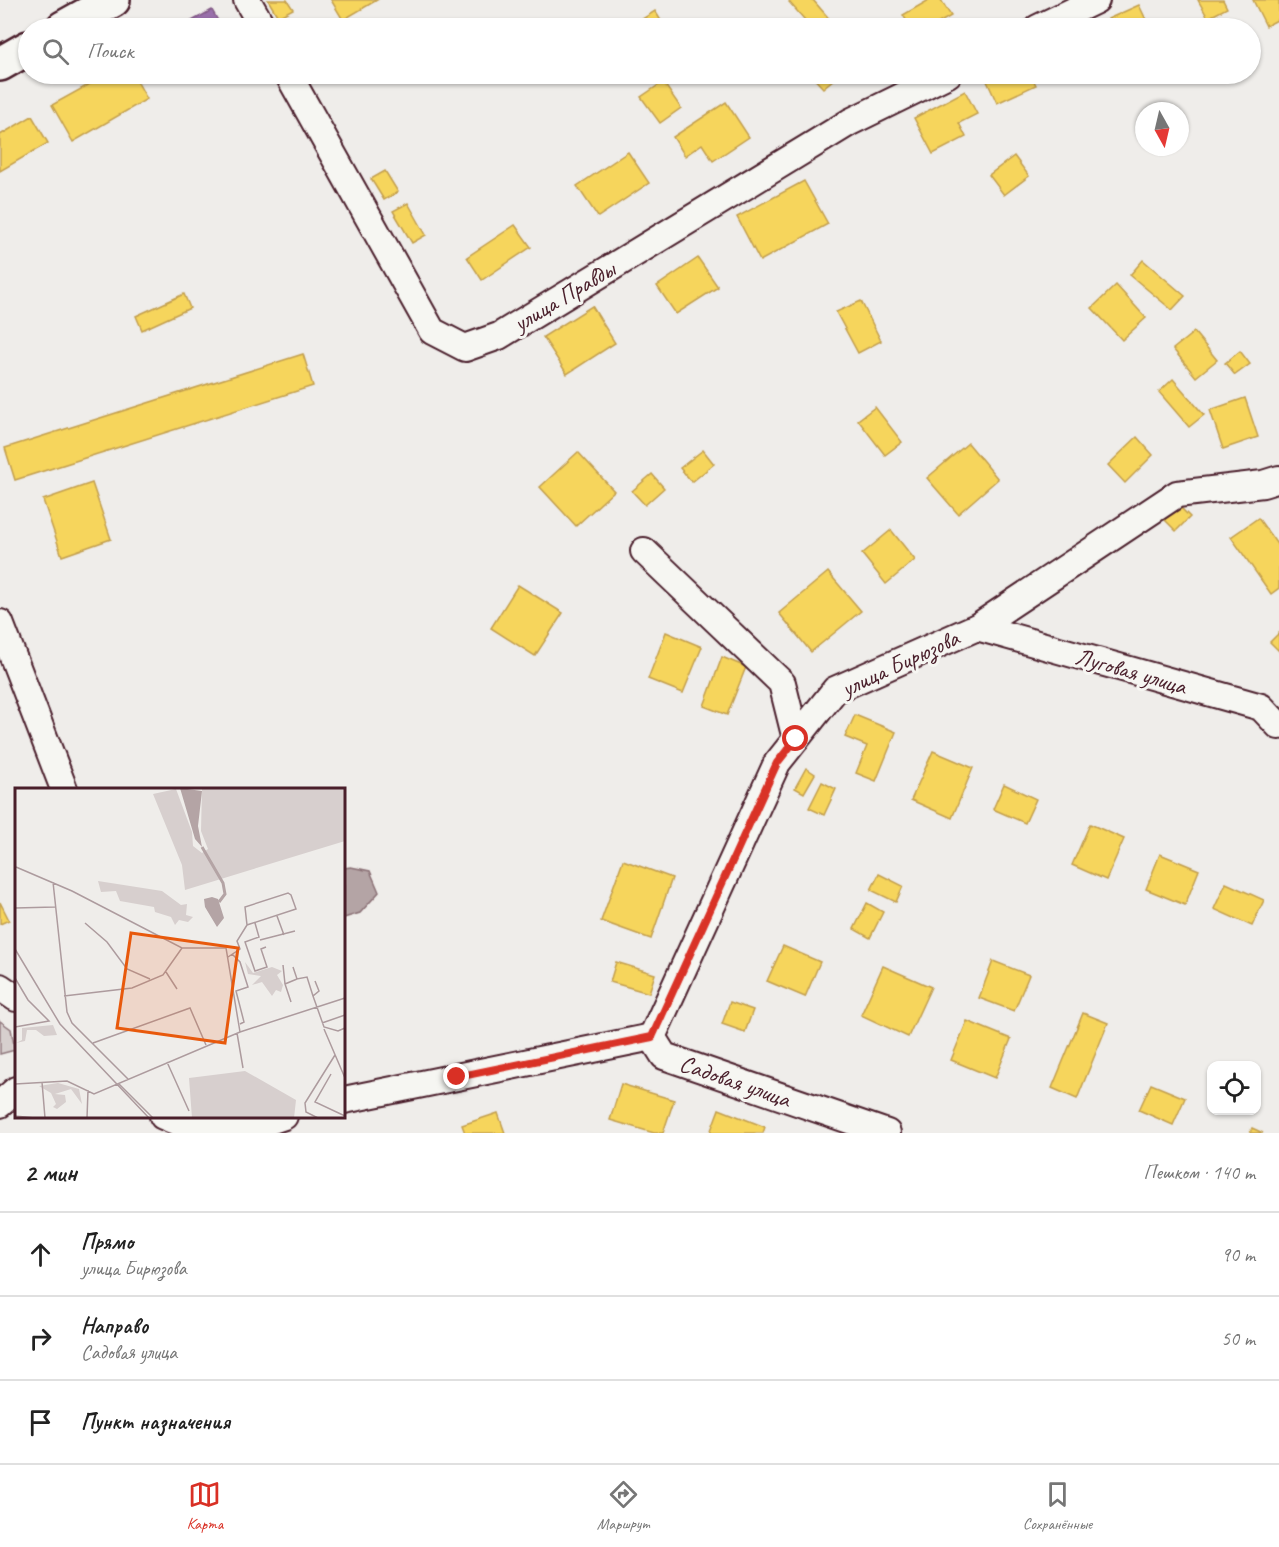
<!DOCTYPE html>
<html lang="ru">
<head>
<meta charset="utf-8">
<style>
  body { margin:0; font-family:Caveat,sans-serif; background:#f2f2f2; color:#222 }
  .controls { position:absolute; right:18px; bottom:18px; display:grid; overflow:hidden; border-radius:12px; box-shadow:0 2px 4px #0004 }
  .controls button { width:54px; height:54px; display:grid; place-items:center; padding:0; border:0; border-bottom:2px solid #e0e0e0; background:#fff; color:#222; font:30px sans-serif }
  .compass { position:absolute; left:1135px; top:102px; width:54px; height:54px; border-radius:50%; background:#fff; box-shadow:0 2px 4px #0004; rotate:172deg }
  .stop { position:absolute; width:18px; height:18px; margin:-14px; border:4px solid #d93025; border-radius:50%; background:#fff }
  .stop.end { background:#d93025; border-color:#fff; box-shadow:0 2px 6px #0008 }
  .list { margin:0; padding:0; list-style:none }
  h2 { display:flex; justify-content:space-between; align-items:center; height:78px; margin:0; padding:0 24px; font-size:26px }
  h2 small { font-size:20px; font-weight:400; color:#767676 }
  .list li { display:grid; grid-template-columns:39px 1fr auto; gap:18px; align-items:center; box-sizing:border-box; height:84px; padding:0 24px; border-top:2px solid #e0e0e0 }
  .list b { display:block; font-size:22px; white-space:nowrap }
  .list p { margin:0; font-size:20px; white-space:nowrap; color:#767676 }
  .list em { font-size:20px; font-style:normal; color:#767676 }
  .icon { flex:none; width:33px; height:33px; fill:none; stroke:currentColor; stroke-width:2; stroke-linecap:round; stroke-linejoin:round }
  .map { position:relative; flex:none; width:1279px; height:1133px; overflow:hidden }
  .search { position:absolute; background:#fff; box-shadow:0 2px 4px #0004; left:18px; right:18px; top:18px; height:66px; display:flex; align-items:center; gap:15px; box-sizing:border-box; padding:0 21px; border-radius:33px; color:#767676; font-size:22px }
  .sheet { height:330px; background:#fff }
  nav { display:flex; justify-content:space-around; align-items:center; box-sizing:border-box; height:84px; border-top:2px solid #e0e0e0; background:#fff; font-size:16px; color:#767676 }
  nav a { display:grid; justify-items:center; gap:3px }
  nav .on { color:#d93025 }
  .map>svg:first-child { display:block }
</style>
</head>
<body>
<div class="map">
<svg width="1279" height="1133" viewBox="0 0 1279 1133">
  <rect width="100%" height="100%" fill="#efedea"/>
  <filter id="ink" filterUnits="userSpaceOnUse"><feTurbulence type="fractalNoise" baseFrequency=".0167" numOctaves="2"/><feDisplacementMap in="SourceGraphic" scale="12" xChannelSelector="R" yChannelSelector="G"/><feConvolveMatrix kernelMatrix="1 2 1 2 8 2 1 2 1" color-interpolation-filters="sRGB"/></filter>
  <g filter="url(#ink)">
    <path fill="#d7cfce" stroke="#90777c" stroke-width="1.5" d="M0,1021l11,8 4,21 -15,4z"/>
    <path fill="#b4a4a5" stroke="#8a6f74" stroke-width="1.5" d="M351,867l19,4 9,21 -19,21 -16,5v-50z"/>
    <g fill="#f6d55c" stroke="#c29e4d" stroke-width="1.5">
      <path d="M268,0h19l6,9 -15,8z"/>
      <path d="M331,0h46l-34,20z"/>
      <path d="M792,0h21l19,22 -8,6h-12l-23,-26z"/>
      <path d="M929,0h12l10,16 -21,12h-19l-8,-13z"/>
      <path d="M1198,0h25l4,8 -19,10z"/>
      <path d="M1253,0h26v19l-13,7z"/>
      <path d="M1139,5l11,23h-38l-4,-9z"/>
      <path d="M655,11l10,16 -3,1h-34z"/>
      <path d="M108,74h25l14,25 -74,43 -21,-37z"/>
      <path d="M810,74h30l-17,14z"/>
      <path d="M998,74h32l6,11 -39,18 -11,-24z"/>
      <path d="M663,82l18,26 -21,15 -19,-26z"/>
      <path d="M965,91l12,23 -18,9 7,14 -33,17 -19,-36z"/>
      <path d="M726,102l23,35 -36,24 -11,-17 -17,12 -12,-19z"/>
      <path d="M32,116l16,27 -48,28v-36z"/>
      <path d="M628,152l21,31 -51,34 -21,-31z"/>
      <path d="M1014,156l15,20 -25,19 -15,-20z"/>
      <path d="M385,171l13,21 -14,8 -13,-21z"/>
      <path d="M804,181l24,43 -68,37 -23,-44z"/>
      <path d="M408,203l18,32 -14,8 -19,-32z"/>
      <path d="M515,225l16,22 -49,33 -15,-23z"/>
      <path d="M698,258l20,29 -42,27 -19,-28z"/>
      <path d="M1143,260l42,36 -13,14 -42,-35z"/>
      <path d="M1116,285l30,33 -24,22 -30,-32z"/>
      <path d="M184,294l6,14 -48,22 -6,-14z"/>
      <path d="M861,301l20,40 -23,12 -22,-41z"/>
      <path d="M592,306l23,37 -48,31 -24,-37z"/>
      <path d="M1194,332l23,28 -21,17 -23,-28z"/>
      <path d="M1240,351l10,13 -15,11 -10,-12z"/>
      <path d="M303,354l10,32 -298,94 -10,-32z"/>
      <path d="M1173,379l31,36 -15,12 -30,-35z"/>
      <path d="M1245,398l13,39 -35,12 -13,-39z"/>
      <path d="M875,407l27,35 -17,13 -27,-35z"/>
      <path d="M1137,437l16,18 -28,28 -17,-18z"/>
      <path d="M968,443l30,36 -40,35 -31,-36z"/>
      <path d="M703,450l11,14 -22,18 -12,-14z"/>
      <path d="M578,452l36,39 -38,35 -36,-39z"/>
      <path d="M652,474l12,14 -19,17 -13,-14z"/>
      <path d="M92,483l19,56 -49,17 -19,-56z"/>
      <path d="M1175,502l15,15 -14,14 -15,-15z"/>
      <path d="M1258,518l21,29v41l-8,6 -40,-57z"/>
      <path d="M891,530l24,30 -29,24 -24,-30z"/>
      <path d="M828,572l33,39 -50,41 -32,-39z"/>
      <path d="M518,585l45,28 -28,43 -44,-28z"/>
      <path d="M666,632l36,15 -19,46 -35,-14z"/>
      <path d="M1279,633v18l-9,-9z"/>
      <path d="M722,657l24,10 -19,48 -23,-9z"/>
      <path d="M855,715l41,17 -20,49 -20,-8 11,-27 -22,-9z"/>
      <path d="M933,751l40,17 -21,50 -41,-18z"/>
      <path d="M806,768l9,6 -11,19 -9,-5z"/>
      <path d="M822,782l14,7 -12,26 -15,-7z"/>
      <path d="M1004,784l32,15 -11,24 -32,-14z"/>
      <path d="M1090,824l34,15 -18,41 -34,-15z"/>
      <path d="M1160,854l39,16 -14,35 -39,-16z"/>
      <path d="M623,860l49,18 -21,61 -50,-18z"/>
      <path d="M879,874l24,12 -7,16 -25,-12z"/>
      <path d="M1226,883l38,17 -12,26 -38,-17z"/>
      <path d="M0,902l9,18 -9,4z"/>
      <path d="M867,903l16,9 -13,26 -16,-9z"/>
      <path d="M783,946l37,16 -15,35 -38,-16z"/>
      <path d="M993,961l36,14 -15,36 -35,-13z"/>
      <path d="M616,962l39,12 -6,19 -39,-11z"/>
      <path d="M883,966l48,21 -23,50 -47,-22z"/>
      <path d="M730,1002l23,8 -8,22 -23,-8z"/>
      <path d="M1083,1013l25,10 -31,76 -25,-11z"/>
      <path d="M967,1021l44,18 -16,39 -44,-18z"/>
      <path d="M621,1084l53,16 -11,33h-9l-44,-13z"/>
      <path d="M1151,1084l34,14 -12,27 -34,-15z"/>
      <path d="M719,1109l46,18 -2,6h-53z"/>
      <path d="M498,1113l7,20h-40l-3,-8z"/>
      <path d="M1252,1128l11,5h-13z"/>
    </g>
    <path fill="#9970ab" stroke="#815885" stroke-width="1.5" d="M212,10l10,18h-43z"/>
    <g fill="none" stroke-linecap="round" stroke-linejoin="round">
      <defs>
        <g id="minor">
          <path d="M247,0l16,28"/>
          <path d="M1038,28l58,-28"/>
          <path d="M288,74l144,257 33,17 34,-12 351,-214 98,-48"/>
          <path d="M644,551l138,132 14,56"/>
          <path d="M0,623l64,166"/>
          <path d="M977,627l284,80 18,19"/>
          <path d="M0,987l16,11"/>
          <path d="M652,1037l125,-274 58,-73 142,-63 200,-133 86,-10 16,-5"/>
          <path d="M344,1100l308,-63 12,19 223,77"/>
          <path d="M0,1104l16,-14"/>
          <path d="M163,1116l29,12 54,1 38,-13"/>
        </g>
        <g id="major">
          <path d="M63,28l50,-28"/>
          <path d="M0,64l28,-16"/>
        </g>
      </defs>
      <use href="#minor" stroke="#4a1f2b" stroke-width="30"/>
      <use href="#major" stroke="#4a1f2b" stroke-width="38"/>
      <use href="#minor" stroke="#f6f6f2" stroke-width="26"/>
      <use href="#major" stroke="#f6f6f2" stroke-width="33"/>
    </g>
  </g>
  <g fill="none" stroke-linecap="round" stroke-linejoin="round" filter="url(#ink)">
    <path stroke="#d93025" stroke-width="8" d="M457,1077l195,-40 125,-274 19,-24"/>
  </g>
  <g text-anchor="middle" dominant-baseline="central" stroke-width="6" stroke-linejoin="round" paint-order="stroke">
    <g font-size="24" fill="#4a1f2b" stroke="#f6f6f2">
      <text transform="translate(564 296) rotate(-31)">улица Правды</text>
      <text transform="translate(900 663) rotate(-25)">улица Бирюзова</text>
      <text transform="translate(1131 671) rotate(16)">Луговая улица</text>
      <text transform="translate(735 1081) rotate(19)">Садовая улица</text>
    </g>
  </g>
  <g transform="translate(15 788)">
    <rect width="330" height="330" fill="#efedea"/>
    <path d="M187,0h143v53l-160,49 -3,-25 -29,-71 23,-5 16,43 1,14 9,7 6,-4 -7,-18zM83,93l64,10 19,14 6,-1 -1,11 7,2 -5,5 -9,-2 -4,5 -4,-8 -16,-5 -1,-5 -34,-6 -4,-10 -15,1zM230,174l8,11 19,-6 10,4 -5,4 6,10 -2,7 -5,-2 -4,6 -10,-14 -10,3 9,-9 -13,-2zM38,237l4,10 -13,1 -8,-6h-9l-2,11 -9,2 6,-3v-12zM230,283l51,29 -2,18h-102l-3,-40zM43,295l21,6 3,15 -11,-15 -16,5 10,1 1,7 -9,7 -4,-2 3,-3 -5,-11 -12,-7z" fill="#d7cfce"/>
    <path d="M165,0l22,3 -4,35 4,21 -7,-8zM197,109l6,2 6,19 -7,9 -12,-20 -1,-8z" fill="#b4a4a5"/>
    <path fill="none" stroke="#b4a4a5" stroke-width="3" d="M187,59l21,36 2,11 -6,8"/>
    <path fill="none" stroke="#ad9b9e" stroke-width="1.5" d="M1,79l56,24 110,57h44l14,84M38,94l14,130 5,11 56,56M0,120l40,-1M262,128l7,19M70,135l22,19 20,27 23,10M240,135l4,14 -14,5 10,29 12,-4 -6,-18 5,-2M245,152l35,-9M0,161l45,75 89,94M217,166l8,8 8,25 -12,4 8,31 -4,2M213,169l12,-8 -3,-8 10,-16 49,-16 -5,-14 -3,-2 -43,14 2,18M268,177l2,19M278,179l4,12 10,-2 6,19M151,184l11,17M0,190l13,22 21,21 -34,6M300,193l4,10 -6,5 11,31 14,4 7,-3M49,208l68,-8 31,-13 19,-27M276,214l-6,-18 12,-5M307,235l23,-8M309,241l21,49M222,245l6,35M78,255l97,-35 16,37M152,274l22,49M316,286l-16,28 30,14M27,294l3,36M0,296l52,-3 27,13 146,-62 105,-34M104,296l34,34M0,328l20,2M72,330l1,-28M303,330l-12,-6 -1,-9 30,-48"/>
    <path fill="#e8590c" fill-opacity="0.15" stroke="#e8590c" stroke-width="3" d="M116,145l107,15 -13,95 -108,-15z"/>
    <rect width="330" height="330" fill="none" stroke="#4a1f2b" stroke-width="3"/>
  </g>
</svg>
<div class="controls">
<button><svg class="icon" aria-label="locate" viewBox="0 0 24 24"><circle cx="12" cy="12" r="6"/><path d="M12 2v4M12 18v4M2 12h4M18 12h4"/></svg></button>
</div>
<svg class="compass" viewBox="-18 -18 36 36"><path d="M0-13l5 13h-10z" fill="#e53935"/><path d="M0 13l5-13h-10z" fill="#767676"/></svg>
<div class="stop" style="left:796px;top:739px"></div>
<div class="stop end" style="left:457px;top:1077px"></div>
<div class="search"><svg class="icon" aria-label="search" viewBox="0 0 24 24"><circle cx="10" cy="10" r="6"/><path d="M15 15l6 6"/></svg>Поиск</div>
</div>
<section class="sheet">
<h2>2 мин<small>Пешком · 140 m</small></h2>
<ul class="list">
<li><svg class="icon" aria-label="ahead" viewBox="0 0 24 24"><path d="M12 20V5M6 11l6-6 6 6"/></svg><div><b>Прямо</b><p>улица Бирюзова</p></div><em>90 m</em></li>
<li><svg class="icon" aria-label="right" viewBox="0 0 24 24"><path d="M7 20v-9h11M14 6l5 5-5 5"/></svg><div><b>Направо</b><p>Садовая улица</p></div><em>50 m</em></li>
<li><svg class="icon" aria-label="arrive" viewBox="0 0 24 24"><path d="M6 21V4h12l-3 4 3 4H6"/></svg><div><b>Пункт назначения</b></div></li>
</ul>
</section>
<nav>
<a class="on"><svg class="icon" aria-label="map" viewBox="0 0 24 24"><path d="M3 6l6-2 6 2 6-2v14l-6 2-6-2-6 2zM9 4v14M15 6v14"/></svg>Карта</a>
<a><svg class="icon" aria-label="directions" viewBox="0 0 24 24"><path d="M12 3l9 9-9 9-9-9zM9 14v-3h6M13 9l2 2-2 2"/></svg>Маршрут</a>
<a><svg class="icon" aria-label="saved" viewBox="0 0 24 24"><path d="M7 4h10v16l-5-4-5 4z"/></svg>Сохранённые</a>
</nav>
</body>
</html>
